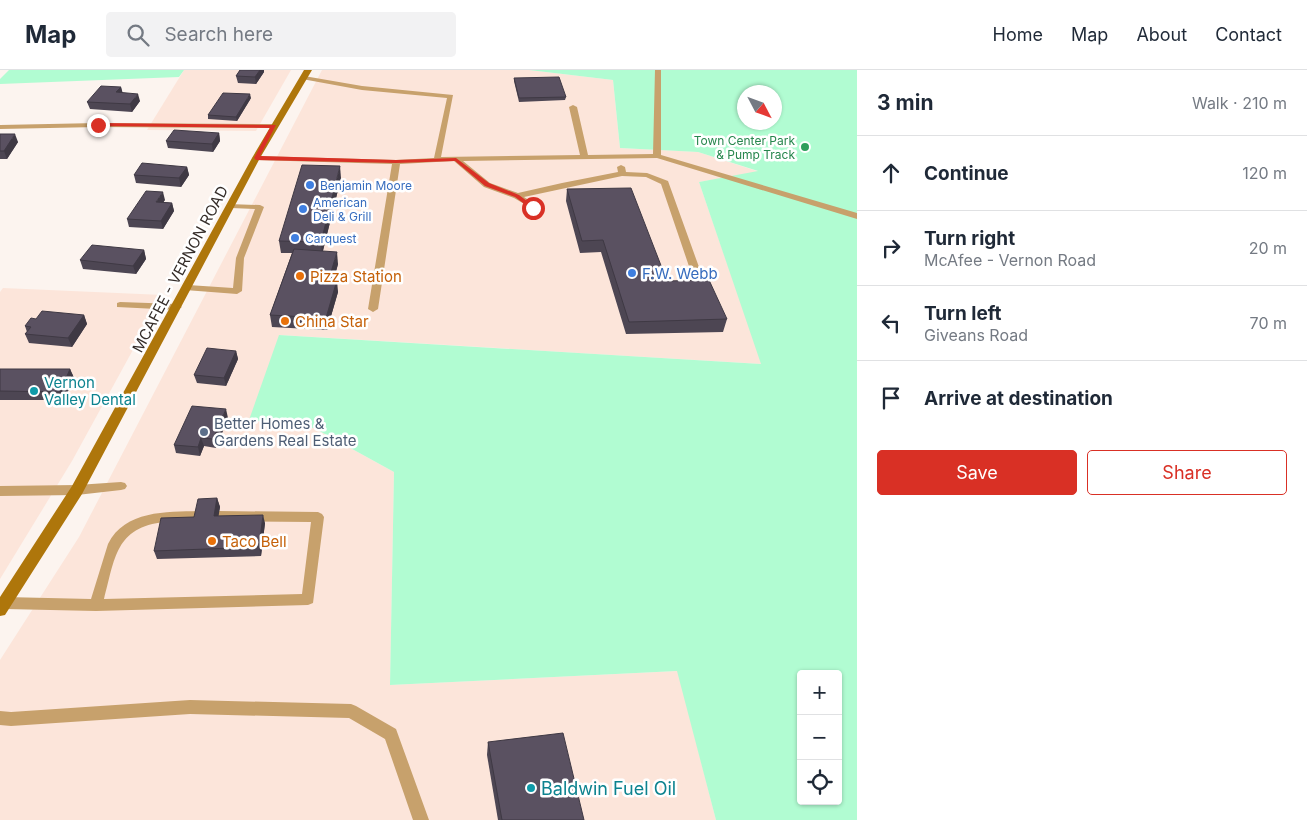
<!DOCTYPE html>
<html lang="en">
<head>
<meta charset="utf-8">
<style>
  body { margin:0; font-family:Inter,sans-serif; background:#f2f2f3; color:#1f2937 }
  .controls { position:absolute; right:15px; bottom:15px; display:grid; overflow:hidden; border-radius:5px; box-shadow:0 1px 4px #0004 }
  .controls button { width:45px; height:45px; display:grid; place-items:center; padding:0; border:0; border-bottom:1px solid #e0e1e3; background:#fff; color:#1f2937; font:25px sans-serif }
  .compass { position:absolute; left:737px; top:15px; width:45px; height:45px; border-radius:50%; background:#fff; box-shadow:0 1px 4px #0004; rotate:131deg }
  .stop { position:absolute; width:15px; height:15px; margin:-11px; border:4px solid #d93025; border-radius:50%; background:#fff }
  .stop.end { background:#d93025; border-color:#fff; box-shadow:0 1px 5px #0008 }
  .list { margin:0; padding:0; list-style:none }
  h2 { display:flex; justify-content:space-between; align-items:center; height:65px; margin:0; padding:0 20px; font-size:21px }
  h2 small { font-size:16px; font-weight:400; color:#747a83 }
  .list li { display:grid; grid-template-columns:32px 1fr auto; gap:15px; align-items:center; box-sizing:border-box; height:75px; padding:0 20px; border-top:1px solid #e0e1e3 }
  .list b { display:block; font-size:19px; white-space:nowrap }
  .list p { margin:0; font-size:16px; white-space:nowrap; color:#747a83 }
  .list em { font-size:16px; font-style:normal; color:#747a83 }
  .actions { display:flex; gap:10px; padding:15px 20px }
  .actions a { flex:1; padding:11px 0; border:1px solid #d93025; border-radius:5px; text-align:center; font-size:18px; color:#d93025 }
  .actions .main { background:#d93025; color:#fff }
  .icon { flex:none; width:28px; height:28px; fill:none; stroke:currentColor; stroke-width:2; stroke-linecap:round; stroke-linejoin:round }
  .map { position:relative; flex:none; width:857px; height:750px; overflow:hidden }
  header { display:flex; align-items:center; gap:30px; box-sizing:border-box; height:70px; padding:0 25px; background:#fff; border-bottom:1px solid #e0e1e3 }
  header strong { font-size:24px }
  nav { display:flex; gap:28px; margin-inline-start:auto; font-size:18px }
  .search { width:350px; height:45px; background:#f2f2f3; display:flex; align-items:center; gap:12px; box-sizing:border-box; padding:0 18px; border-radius:5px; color:#747a83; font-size:19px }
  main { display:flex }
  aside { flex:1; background:#fff }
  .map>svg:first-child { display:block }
</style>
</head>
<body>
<header>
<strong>Map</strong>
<div class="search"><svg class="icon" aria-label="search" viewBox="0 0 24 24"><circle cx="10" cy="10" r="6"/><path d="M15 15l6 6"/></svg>Search here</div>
<nav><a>Home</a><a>Map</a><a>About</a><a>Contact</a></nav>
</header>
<main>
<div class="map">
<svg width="857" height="750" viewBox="0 0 857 750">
  <rect width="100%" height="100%" fill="#fcf4ef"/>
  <g fill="#fce5da">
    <path d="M184,0h107l-35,61 -109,-1z"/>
    <path d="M322,0h207l84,10 7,68 78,4 62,20 -61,10 63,182 -482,-29 -30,85 64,8 80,44 -4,213 288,-14 38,149h-716v-160l79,-123z"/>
    <path d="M3,218l160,7 -91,166 -72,118v-287z"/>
  </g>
  <g fill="#b1fcd2" fill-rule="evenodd">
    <path d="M9,0h175l-5,7 -179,7v-5z"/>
    <path d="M529,0h328v750h-141l-39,-149 -287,14 4,-213 -80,-44 -65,-8 30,-85 482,29 -62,-182 59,-11 -60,-19 -78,-4 -7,-68zM744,22h30v30h-30zM801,604h37v127h-37z"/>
  </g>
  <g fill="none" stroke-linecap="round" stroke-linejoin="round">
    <g fill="#c7a16c" fill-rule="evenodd">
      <path d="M655,0h6v85l196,58v6l-200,-61 -194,3 27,22 28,10 44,-10 56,-11 -1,-5 4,-2 4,2 1,5 21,1 21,8 36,100 -5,3 -5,-3 -33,-97 -15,-7 -24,-1 -98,21 12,8v4h-3l-19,-11 -30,-11 -30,-26 -54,3 -22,145 -5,3 -5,-3 24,-145 -136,-4 -4,-2 4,-2 140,4 38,-2 13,-60 -85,-8 -60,-11v-2l2,-1 58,10 91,9 -12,62 139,-2 -11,-48 4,-2 4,2 11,48 65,-1z"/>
      <path d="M228,134l32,1 4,2 -20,51 -2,33 -5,3 -52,-4 -2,-2 5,-3 45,3 3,-30 19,-49 -24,-1h-3z"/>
      <path d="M120,232l57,2 5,3 -5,3 -60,-3v-4z"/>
      <path d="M121,412l4,1 2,3 -2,3 -4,1 -44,5 -77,1v-10l77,-1z"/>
      <path d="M199,441l4,2 2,3 -2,3c-12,4 -26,2 -38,3 -50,5 -50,37 -61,77l198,-5 9,-72 -93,-1 -4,-2 -2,-3 2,-3 4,-2 100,1 4,2 2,3 -11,86 -5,2 -212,6 -91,-2 -5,-3v-7l5,-2 86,2 17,-55c17,-34 58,-32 91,-33z"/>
      <path d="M190,630l161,4 5,2 40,23 33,91h-16l-28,-81 -36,-21 -159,-4 -179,12 -11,-1v-14l11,1z"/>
    </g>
    <path fill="#c7a16c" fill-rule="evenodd" d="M98,53l176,1 4,2 -4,2 -176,-1 -98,2v-4z"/>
    <path fill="#ae760b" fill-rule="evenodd" d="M304,0h8l-52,88 -178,336 -77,121 -5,1v-19l72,-111 180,-328z"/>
  </g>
  <g fill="#4d4653">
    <path d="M240,0h24v2l-8,12 -18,-1 -2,-7z"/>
    <path d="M514,8l52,19 -1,3 -46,2 -5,-21z"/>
    <path d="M121,17l1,6 18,8 -8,11 -42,-3 -3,-7z"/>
    <path d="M251,28l-14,23 -29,-2v-4z"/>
    <path d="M219,63l1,8 -7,11 -45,-4 -2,-7z"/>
    <path d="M0,64l18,8 -11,17h-7z"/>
    <path d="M187,97l2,8 -8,12 -45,-4 -2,-8z"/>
    <path d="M341,108l-18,73 15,13 -4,16 4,12 -11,38 -55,-3 -2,-12 22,-62h-11l-2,-12z"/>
    <path d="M567,119l100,92 60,38 -4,13 -97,2 -25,-82 -21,1 -14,-52z"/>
    <path d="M165,130l-2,2 9,1 2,8 -11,18 -34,-2 -2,-8z"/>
    <path d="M144,180l2,9 -10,15 -53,-5 -3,-9z"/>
    <path d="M84,245l3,9 -15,23 -43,-4 -4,-9 2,-2 -2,-6 11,-7z"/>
    <path d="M236,281l2,8 -12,27 -29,-3 -3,-8z"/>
    <path d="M0,299h70l4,9 -10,22h-64z"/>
    <path d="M228,348l-12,30 -12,-2 -4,10 -24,-3 -2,-8z"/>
    <path d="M217,428l3,9 -2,9 47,7 -4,33 -104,3 -3,-8z"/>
    <path d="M488,672l96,78h-86l-11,-65z"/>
  </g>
  <g fill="#3f3944">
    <path d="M260,0h4v2l-8,12 -1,-7z"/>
    <path d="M121,17l2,7 -7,-2z"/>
    <path d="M138,24l2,7 -8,11 -2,-8z"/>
    <path d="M250,24l1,4 -14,23 -1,-4z"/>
    <path d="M219,63l1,8 -7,11 -1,-8z"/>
    <path d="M15,64l3,8 -11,17 -3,-8z"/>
    <path d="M340,96l1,12 -19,76 -1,-12z"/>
    <path d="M187,97l2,8 -8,12 -2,-9z"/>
    <path d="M163,122l2,8 -7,10 -2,-8z"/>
    <path d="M172,133l2,8 -11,18 -2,-8z"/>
    <path d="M144,180l2,9 -10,15 -3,-8z"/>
    <path d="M337,182l1,12 -8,27 -1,-12z"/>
    <path d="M337,210l1,12 -11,38 -1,-12z"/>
    <path d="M84,245l3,9 -15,23 -4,-9z"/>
    <path d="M236,281l2,8 -12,27 -2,-8z"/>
    <path d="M70,299l4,9 -10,22 -4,-8z"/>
    <path d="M226,339l2,9 -12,30 -3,-9z"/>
    <path d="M201,368l3,8 -4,10 -2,-9z"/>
    <path d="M217,428l3,9 -3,18 -3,-9z"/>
    <path d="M263,445l2,8 -4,33 -2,-9z"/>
  </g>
  <g fill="#5a5161" stroke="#3f3944">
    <path d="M240,0h20l-5,7 -19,-1z"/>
    <path d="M559,7l7,20 -47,1 -5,-20z"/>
    <path d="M101,16l20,1 -5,5 22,2 -8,10 -43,-2z"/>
    <path d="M223,23l27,1 -14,23 -28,-2z"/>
    <path d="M174,60l45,3 -7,11 -46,-3z"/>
    <path d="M0,64h15l-11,17h-4z"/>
    <path d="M142,93l45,4 -8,11 -45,-3z"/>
    <path d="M302,95l38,1 -19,76 -42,-1z"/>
    <path d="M631,118l36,93 42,-1 18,39 -98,3 -26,-82 -21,1 -15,-52z"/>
    <path d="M146,121l17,1 -7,10 16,1 -11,18 -34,-2z"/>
    <path d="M92,175l52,5 -11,16 -53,-6z"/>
    <path d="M294,179l43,3 -8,27 8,1 -11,38 -56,-3z"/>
    <path d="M42,241l42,4 -16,23 -43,-4 6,-7 -6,-1 6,-8 5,1z"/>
    <path d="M207,278l29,3 -12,27 -30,-3z"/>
    <path d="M0,299h70l-10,23 -60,-1z"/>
    <path d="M192,336l34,3 -13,30 -12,-1 -3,9 -24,-2z"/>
    <path d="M217,428l-3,18 49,-1 -4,32 -105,4 7,-33 33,-1 4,-18z"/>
    <path d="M563,663l21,87h-82l-14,-78z"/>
  </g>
  <path fill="#d93025" d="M98,53l178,2 -16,31 136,4 60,-2 33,25 30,12 17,13 -5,1 -16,-12 -30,-11 -30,-25 -59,2 -140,-3 -2,-2 16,-30 -174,-2z"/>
  <circle fill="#2e9e5b" stroke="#fff" stroke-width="2" cx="805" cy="77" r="5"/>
  <g fill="#3f7fe0" stroke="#fff" stroke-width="2">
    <circle cx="310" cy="115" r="5"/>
    <circle cx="303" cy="139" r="5"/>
    <circle cx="295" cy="168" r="5"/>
    <circle cx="632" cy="203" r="5"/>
  </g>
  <g fill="#e8710a" stroke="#fff" stroke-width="2">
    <circle cx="300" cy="206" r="5"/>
    <circle cx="285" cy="251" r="5"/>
    <circle cx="212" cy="471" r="5"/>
  </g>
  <g fill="#0f9aa8" stroke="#fff" stroke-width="2">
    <circle cx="34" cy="321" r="5"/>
    <circle cx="531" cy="718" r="5"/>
  </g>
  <circle fill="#5c6f8a" stroke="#fff" stroke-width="2" cx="204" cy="362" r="5"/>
  <g text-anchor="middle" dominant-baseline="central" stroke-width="5" stroke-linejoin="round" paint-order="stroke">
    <g font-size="12" fill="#27864d" stroke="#fff" text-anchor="end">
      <text x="795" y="70">Town Center Park<tspan x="795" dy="14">&amp; Pump Track</tspan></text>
    </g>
    <g font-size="12" fill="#366cbe" stroke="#fff" text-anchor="start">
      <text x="320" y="115">Benjamin Moore</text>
      <text x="313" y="132">American<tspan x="313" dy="14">Deli &amp; Grill</tspan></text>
      <text x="305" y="168">Carquest</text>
    </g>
    <g font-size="15" fill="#352d29" stroke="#fff">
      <text transform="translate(180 199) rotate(-62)">MCAFEE - VERNON ROAD</text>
    </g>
    <g font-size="15" fill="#366cbe" stroke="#fff" text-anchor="start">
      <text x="642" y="203">F.W. Webb</text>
    </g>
    <g font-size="15" fill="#c56008" stroke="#fff" text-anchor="start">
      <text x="310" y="206">Pizza Station</text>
      <text x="295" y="251">China Star</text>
      <text x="222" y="471">Taco Bell</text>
    </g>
    <g font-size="15" fill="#0d838f" stroke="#fff" text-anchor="start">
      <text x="44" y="312">Vernon<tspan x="44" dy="17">Valley Dental</tspan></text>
    </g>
    <g font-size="15" fill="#4e5e75" stroke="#fff" text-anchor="start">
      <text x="214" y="353">Better Homes &amp;<tspan x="214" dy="17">Gardens Real Estate</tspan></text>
    </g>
    <g font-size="18" fill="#0d838f" stroke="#fff" text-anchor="start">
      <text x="541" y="718">Baldwin Fuel Oil</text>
    </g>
  </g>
</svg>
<div class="controls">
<button>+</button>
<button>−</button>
<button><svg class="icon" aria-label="locate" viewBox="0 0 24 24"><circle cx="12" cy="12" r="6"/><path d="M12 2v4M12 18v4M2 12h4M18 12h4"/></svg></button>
</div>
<svg class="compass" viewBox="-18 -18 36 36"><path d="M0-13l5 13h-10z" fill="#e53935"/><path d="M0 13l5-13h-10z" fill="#747a83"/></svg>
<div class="stop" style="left:533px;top:138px"></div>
<div class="stop end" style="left:98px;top:55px"></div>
</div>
<aside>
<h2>3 min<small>Walk · 210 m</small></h2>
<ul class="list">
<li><svg class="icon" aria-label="ahead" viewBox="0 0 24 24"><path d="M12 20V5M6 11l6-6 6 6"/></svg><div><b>Continue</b></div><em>120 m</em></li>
<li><svg class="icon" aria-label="right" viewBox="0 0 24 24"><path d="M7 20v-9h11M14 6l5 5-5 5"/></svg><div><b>Turn right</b><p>McAfee - Vernon Road</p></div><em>20 m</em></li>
<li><svg class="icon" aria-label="left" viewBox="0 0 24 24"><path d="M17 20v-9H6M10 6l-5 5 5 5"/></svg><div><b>Turn left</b><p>Giveans Road</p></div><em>70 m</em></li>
<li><svg class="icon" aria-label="arrive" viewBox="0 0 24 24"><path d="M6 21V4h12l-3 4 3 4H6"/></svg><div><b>Arrive at destination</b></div></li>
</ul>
<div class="actions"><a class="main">Save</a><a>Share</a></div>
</aside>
</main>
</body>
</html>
